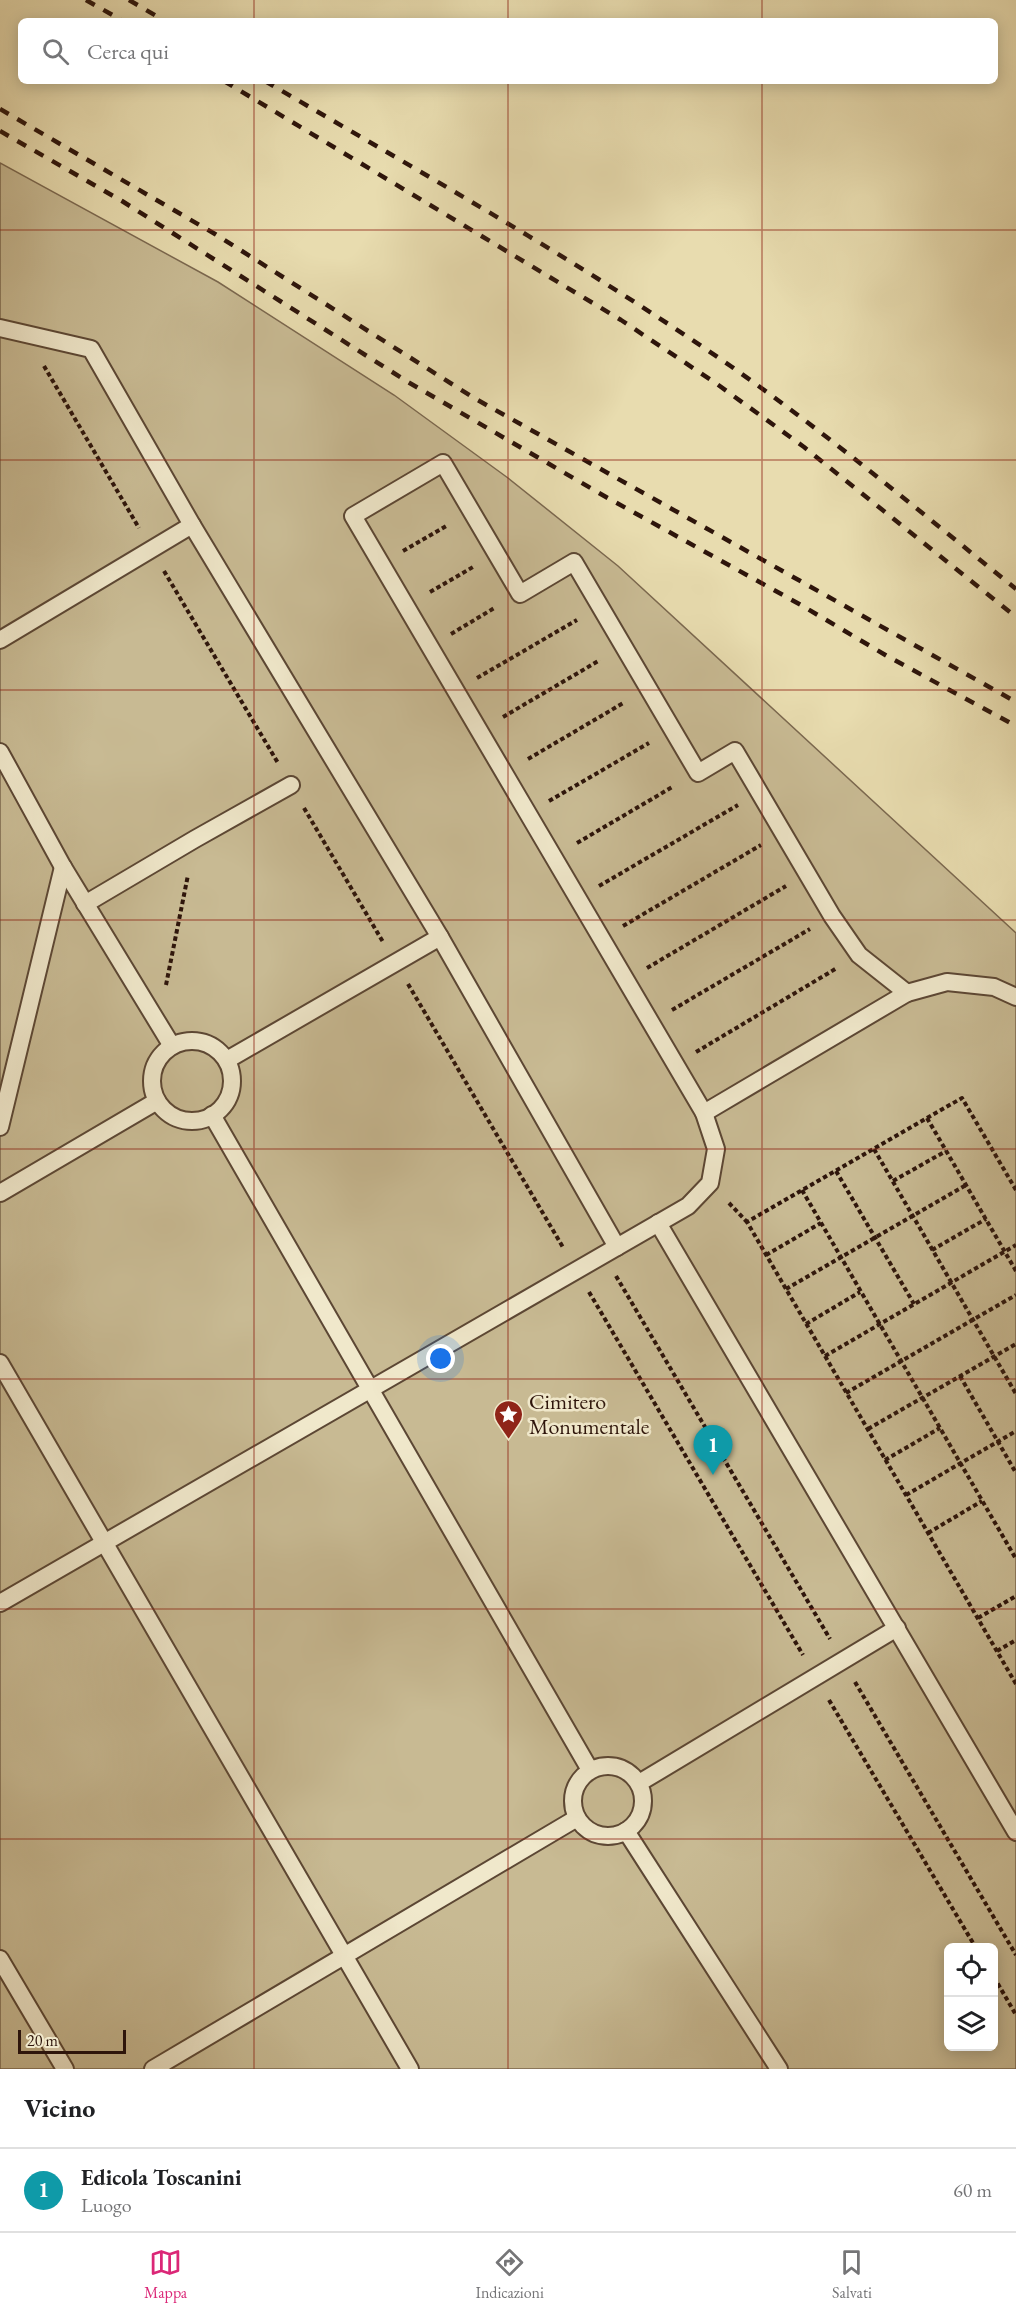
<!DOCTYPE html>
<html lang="it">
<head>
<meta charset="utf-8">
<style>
  body { margin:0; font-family:"EB Garamond",serif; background:#f2f2f2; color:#202124 }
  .controls { position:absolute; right:18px; bottom:18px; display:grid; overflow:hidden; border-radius:9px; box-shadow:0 3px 15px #0003 }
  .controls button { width:54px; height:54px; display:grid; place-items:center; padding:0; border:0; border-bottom:2px solid #e0e0e0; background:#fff; color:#202124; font:30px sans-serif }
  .scale { position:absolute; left:18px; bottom:15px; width:108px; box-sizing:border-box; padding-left:6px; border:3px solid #2e150b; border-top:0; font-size:16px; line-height:21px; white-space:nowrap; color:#2e150b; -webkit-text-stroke:4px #f0e8cb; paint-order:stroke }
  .you { position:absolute; left:441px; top:1359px; width:21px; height:21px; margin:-15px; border:4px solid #fff; border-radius:50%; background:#1a73e8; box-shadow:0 0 0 9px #1a73e833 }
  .badge { display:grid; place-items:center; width:39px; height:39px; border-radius:50%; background:#db2777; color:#fff; font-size:20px; font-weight:700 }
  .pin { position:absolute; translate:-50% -50px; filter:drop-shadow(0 2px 3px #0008) }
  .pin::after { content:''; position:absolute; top:32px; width:21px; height:18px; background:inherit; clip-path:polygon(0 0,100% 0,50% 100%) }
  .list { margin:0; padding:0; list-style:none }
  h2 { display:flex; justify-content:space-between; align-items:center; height:78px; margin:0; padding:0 24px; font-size:26px }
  h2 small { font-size:20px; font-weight:400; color:#757577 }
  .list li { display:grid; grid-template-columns:39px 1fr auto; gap:18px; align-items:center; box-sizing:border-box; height:84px; padding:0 24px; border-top:2px solid #e0e0e0 }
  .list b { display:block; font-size:22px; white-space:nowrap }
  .list p { margin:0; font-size:20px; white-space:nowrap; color:#757577 }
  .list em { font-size:20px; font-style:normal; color:#757577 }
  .icon { flex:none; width:33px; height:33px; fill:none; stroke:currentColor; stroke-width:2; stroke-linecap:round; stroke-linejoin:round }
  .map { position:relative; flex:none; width:1016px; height:2069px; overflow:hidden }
  .search { position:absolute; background:#fff; box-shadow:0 3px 15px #0003; left:18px; right:18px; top:18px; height:66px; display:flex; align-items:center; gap:15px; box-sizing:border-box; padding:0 21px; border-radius:9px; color:#757577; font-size:22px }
  .sheet { height:162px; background:#fff }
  nav { display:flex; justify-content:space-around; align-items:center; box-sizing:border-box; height:84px; border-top:2px solid #e0e0e0; background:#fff; font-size:16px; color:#757577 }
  nav a { display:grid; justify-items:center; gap:3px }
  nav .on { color:#db2777 }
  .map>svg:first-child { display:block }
</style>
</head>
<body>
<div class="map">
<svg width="1016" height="2069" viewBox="0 0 1016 2069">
  <rect width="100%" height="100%" fill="#e8dcaf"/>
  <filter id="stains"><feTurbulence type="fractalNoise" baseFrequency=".00333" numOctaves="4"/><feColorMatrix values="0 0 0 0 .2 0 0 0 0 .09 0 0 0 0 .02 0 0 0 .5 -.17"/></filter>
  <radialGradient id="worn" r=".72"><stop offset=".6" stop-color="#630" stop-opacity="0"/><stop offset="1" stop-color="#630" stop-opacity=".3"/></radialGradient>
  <path fill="#c8ba93" stroke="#7b684f" stroke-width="1.5" fill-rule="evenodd" d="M0,163l218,119 176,113 114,83 110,88 398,367v1136h-1016zM948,1948h46v98h-46z"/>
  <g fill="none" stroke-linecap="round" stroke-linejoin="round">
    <defs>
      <g id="service">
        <path d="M0,328l91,21 101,176 248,412 177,310"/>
        <path d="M443,463l77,131 54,-32 124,211 37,-22 97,165 27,39 48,38 -203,120 -351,-597z"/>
        <path d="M0,640l192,-115"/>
        <path d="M0,752l63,115 109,179"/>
        <path d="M85,904l110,-65 96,-54"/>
        <path d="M907,993l40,-11 47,5 22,10"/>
        <circle cx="192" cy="1081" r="40"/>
        <path d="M227,1060l213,-123"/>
        <path d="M212,1115l378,655"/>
        <path d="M0,1127l63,-260"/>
        <path d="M0,1193l157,-92"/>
        <path d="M658,1223l358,609"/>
        <path d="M0,1363l410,706"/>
        <path d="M0,1603l688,-397 22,-23 6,-34 -12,-36"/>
        <circle cx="608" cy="1801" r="35"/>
        <path d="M639,1783l258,-155"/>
        <path d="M626,1831l153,238"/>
        <path d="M0,1959l65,110"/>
        <path d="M153,2069l424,-251"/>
      </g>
    </defs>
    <use href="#service" stroke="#5c4734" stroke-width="20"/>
    <g stroke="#2e150b" stroke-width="4" stroke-dasharray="4.5 3" stroke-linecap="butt">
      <path d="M44,366l95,162"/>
      <path d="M403,551l45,-26"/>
      <path d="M164,571l114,192"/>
      <path d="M430,592l43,-25"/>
      <path d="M451,634l45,-27"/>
      <path d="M477,678l100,-58"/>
      <path d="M503,717l97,-57"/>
      <path d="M528,759l97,-57"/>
      <path d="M549,801l100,-58"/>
      <path d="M304,808l79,134"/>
      <path d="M577,843l97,-57"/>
      <path d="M599,886l139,-81"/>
      <path d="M623,926l138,-81"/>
      <path d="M647,968l139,-82"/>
      <path d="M408,984l156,265"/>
      <path d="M166,985l22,-110"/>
      <path d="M672,1010l138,-81"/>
      <path d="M696,1052l141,-84"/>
      <path d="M927,1118l35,-20 54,92"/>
      <path d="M874,1149l142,245"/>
      <path d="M836,1171l78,133"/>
      <path d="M893,1181l53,-30"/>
      <path d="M802,1190l214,369"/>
      <path d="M729,1203l18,19"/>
      <path d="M932,1250l54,-31"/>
      <path d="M766,1255l55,-32"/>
      <path d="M1016,1271l-89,-153 -180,104 269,462"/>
      <path d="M616,1276l214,363"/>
      <path d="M786,1289l180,-104"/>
      <path d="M589,1292l214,363"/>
      <path d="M806,1324l54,-32"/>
      <path d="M825,1356l191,-111"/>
      <path d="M960,1376l56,97"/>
      <path d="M846,1393l170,-98"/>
      <path d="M868,1429l148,-85"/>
      <path d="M885,1460l55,-32"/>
      <path d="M906,1495l110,-64"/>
      <path d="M928,1533l54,-32"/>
      <path d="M978,1618l38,-22"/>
      <path d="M997,1651l19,-11"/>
      <path d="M855,1682l161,273"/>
      <path d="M829,1700l147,248"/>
      <path d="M994,1977l22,38"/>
    </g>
    <use href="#service" stroke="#f0e8cb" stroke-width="16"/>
    <g stroke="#2e150b" stroke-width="4.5" stroke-dasharray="10 10" stroke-linecap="butt">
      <path d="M86,0l37,21"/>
      <path d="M129,0l36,21"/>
      <path d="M224,81l397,239 96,64 87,63 212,170"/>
      <path d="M265,81c157,92 317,182 467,286 98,69 191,147 284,222"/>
      <path d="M0,109l215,125 259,164 542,304"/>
      <path d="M0,131l122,70 286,181 198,115 195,108 86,51 129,70"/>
    </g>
  </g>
  <path fill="none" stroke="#8f2418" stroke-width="1.5" stroke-opacity="0.55" d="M254,0v21M508,0v21M762,0v21M254,81v1988M508,81v1988M762,81v1988M0,230h1016M0,460h1016M0,690h1016M0,920h1016M0,1149h1016M0,1379h1016M0,1609h1016M0,1839h1016"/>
  <defs>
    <symbol id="sight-pin" viewBox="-11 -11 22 30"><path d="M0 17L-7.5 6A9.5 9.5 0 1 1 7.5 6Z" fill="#8f2418" stroke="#f0e8cb"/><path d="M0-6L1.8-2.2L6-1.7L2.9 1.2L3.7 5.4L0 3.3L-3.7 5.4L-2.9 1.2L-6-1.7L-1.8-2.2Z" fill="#fff"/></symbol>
  </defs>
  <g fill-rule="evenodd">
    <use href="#sight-pin" x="492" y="1398" width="33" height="45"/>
  </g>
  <g text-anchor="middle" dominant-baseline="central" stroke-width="5" stroke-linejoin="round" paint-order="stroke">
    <g font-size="22" fill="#2e150b" stroke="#f0e8cb" text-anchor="start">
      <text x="529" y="1401">Cimitero<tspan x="529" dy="25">Monumentale</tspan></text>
    </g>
  </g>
  <rect width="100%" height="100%" filter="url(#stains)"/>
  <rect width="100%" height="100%" fill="url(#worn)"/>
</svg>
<div class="controls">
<button><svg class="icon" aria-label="locate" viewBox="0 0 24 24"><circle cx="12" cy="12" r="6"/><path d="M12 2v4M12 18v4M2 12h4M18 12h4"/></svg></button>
<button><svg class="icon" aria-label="layers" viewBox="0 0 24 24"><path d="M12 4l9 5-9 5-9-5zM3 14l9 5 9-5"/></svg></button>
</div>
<div class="scale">20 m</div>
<div class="you"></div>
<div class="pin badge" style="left:713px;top:1475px;background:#0f9aa8">1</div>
<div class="search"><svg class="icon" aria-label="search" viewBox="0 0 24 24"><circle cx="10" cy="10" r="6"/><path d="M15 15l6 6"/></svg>Cerca qui</div>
</div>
<section class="sheet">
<h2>Vicino<small></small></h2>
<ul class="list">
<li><span class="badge" style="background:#0f9aa8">1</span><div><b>Edicola Toscanini</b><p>Luogo</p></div><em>60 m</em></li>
</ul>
</section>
<nav>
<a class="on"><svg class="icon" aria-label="map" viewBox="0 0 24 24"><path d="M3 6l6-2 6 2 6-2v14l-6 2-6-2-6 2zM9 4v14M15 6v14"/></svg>Mappa</a>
<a><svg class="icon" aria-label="directions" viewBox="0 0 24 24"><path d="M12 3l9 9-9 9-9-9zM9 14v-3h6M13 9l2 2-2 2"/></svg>Indicazioni</a>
<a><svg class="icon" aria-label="saved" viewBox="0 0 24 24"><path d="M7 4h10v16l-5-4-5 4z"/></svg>Salvati</a>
</nav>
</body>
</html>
